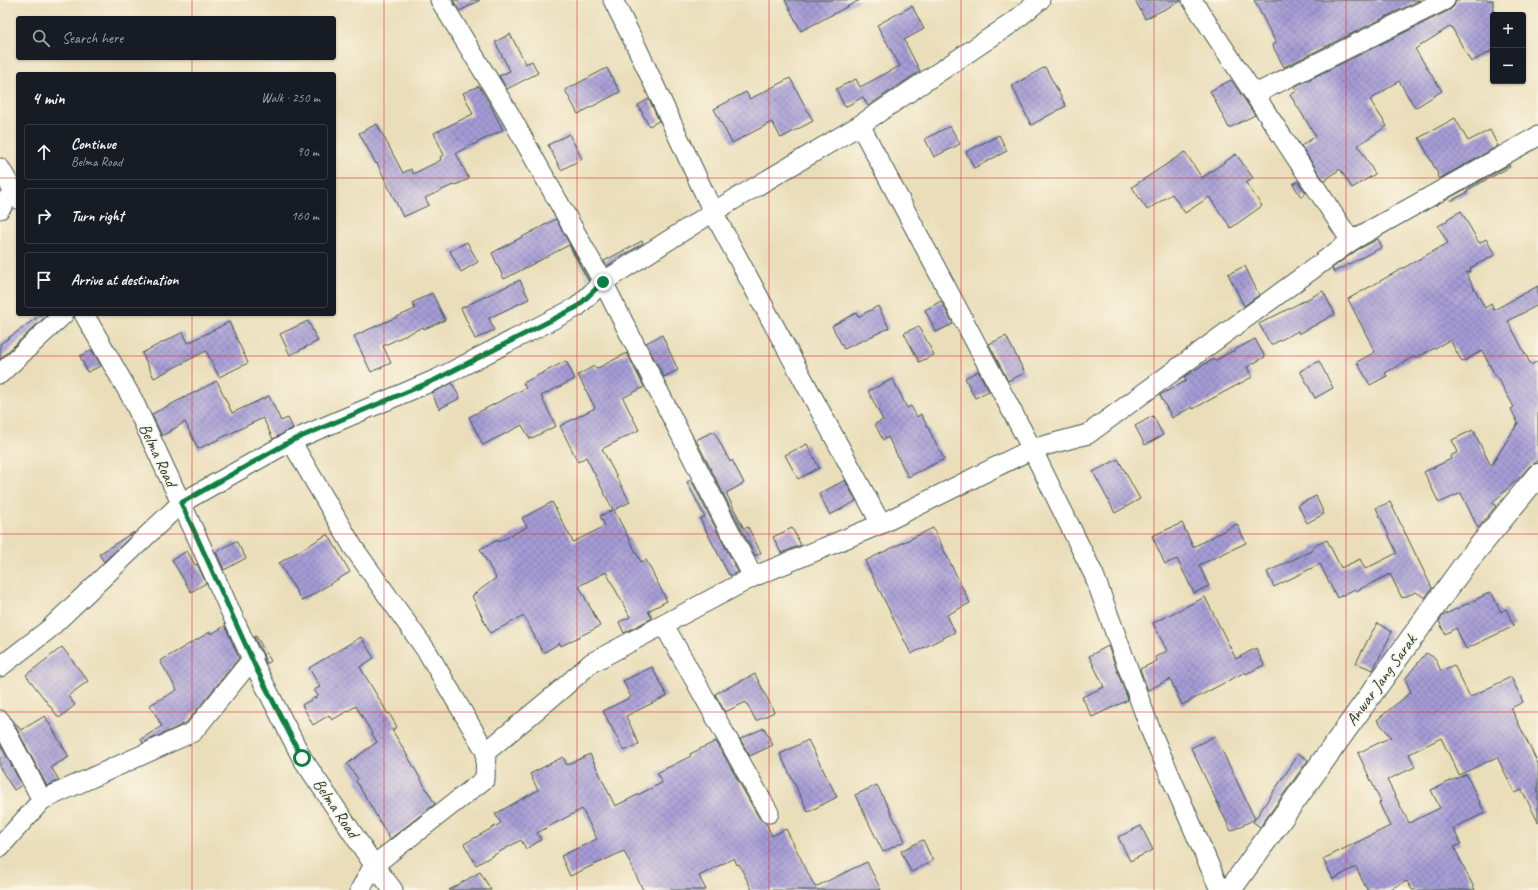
<!DOCTYPE html>
<html lang="en">
<head>
<meta charset="utf-8">
<style>
  body { margin:0; font-family:Caveat,sans-serif; background:#20242c; color:#f1f3f6 }
  .controls { position:absolute; right:12px; top:12px; display:grid; overflow:hidden; border-radius:4px; box-shadow:0 1px 3px #0004 }
  .controls button { width:36px; height:36px; display:grid; place-items:center; padding:0; border:0; border-bottom:1px solid #363941; background:#171b24; color:#f1f3f6; font:20px sans-serif }
  .stop { position:absolute; width:12px; height:12px; margin:-9px; border:3px solid #0b8043; border-radius:50%; background:#fff }
  .stop.end { background:#0b8043; border-color:#fff; box-shadow:0 1px 4px #0008 }
  .list { margin:0; padding:0; list-style:none }
  h2 { display:flex; justify-content:space-between; align-items:center; height:52px; margin:0; padding:0 16px; font-size:17px }
  h2 small { font-size:13px; font-weight:400; color:#9ea1a6 }
  .list li { display:grid; grid-template-columns:26px 1fr auto; gap:12px; align-items:center; box-sizing:border-box; height:56px; margin:0 8px 8px; padding:0 8px; border:1px solid #363941; border-radius:4px }
  .list b { display:block; font-size:15px; white-space:nowrap }
  .list p { margin:0; font-size:13px; white-space:nowrap; color:#9ea1a6 }
  .list em { font-size:13px; font-style:normal; color:#9ea1a6 }
  .icon { flex:none; width:22px; height:22px; fill:none; stroke:currentColor; stroke-width:2; stroke-linecap:round; stroke-linejoin:round }
  .map { position:relative; flex:none; width:1538px; height:890px; overflow:hidden }
  .search { position:absolute; background:#171b24; box-shadow:0 1px 3px #0004; left:16px; top:16px; width:320px; height:44px; display:flex; align-items:center; gap:10px; box-sizing:border-box; padding:0 14px; border-radius:4px; color:#9ea1a6; font-size:15px }
  .panel { position:absolute; background:#171b24; box-shadow:0 1px 3px #0004; left:16px; top:72px; width:320px; height:244px; border-radius:4px }
  .map>svg:first-child { display:block }
</style>
</head>
<body>
<div class="map">
<svg width="1538" height="890" viewBox="0 0 1538 890">
  <defs>
    <pattern id="building-cross-hatch" width="8" height="8" patternUnits="userSpaceOnUse"><rect width="8" height="8" fill="#a69cd6"/><path d="M0 0l8 8M0 8l8-8" fill="none" stroke="#8780ae"/></pattern>
  </defs>
  <rect width="100%" height="100%" fill="#fcf5e5"/>
  <filter id="ink" filterUnits="userSpaceOnUse"><feTurbulence type="fractalNoise" baseFrequency=".025" numOctaves="2"/><feDisplacementMap in="SourceGraphic" scale="8" xChannelSelector="R" yChannelSelector="G"/><feConvolveMatrix kernelMatrix="1 2 1 2 8 2 1 2 1" color-interpolation-filters="sRGB"/></filter>
  <filter id="wash" filterUnits="userSpaceOnUse"><feTurbulence type="fractalNoise" baseFrequency=".012" numOctaves="4" result="noise"/><feDisplacementMap in="SourceGraphic" scale="16" xChannelSelector="R" yChannelSelector="G"/><feGaussianBlur stdDeviation="0.9" result="paint"/><feColorMatrix in="noise" values="0 0 0 0 0 0 0 0 0 0 0 0 0 0 0 0 0 1.4 0 .05"/><feComposite in="paint" operator="in"/></filter>
  <g filter="url(#wash)">
    <rect width="100%" height="100%" fill="#eadeba"/>
    <g id="blocks">
      <g fill="url(#building-cross-hatch)">
        <path d="M453,0h27l-20,11z"/>
        <path d="M785,0h75l-59,31z"/>
        <path d="M1135,0h46v1l-36,18z"/>
        <path d="M1254,0h166l-136,67 -12,-22 4,-2z"/>
        <path d="M1456,0h37v50l-22,12 -20,-36 -36,23 27,42 -27,17 -16,-27 -29,19 17,26 -29,19 17,29 -23,14 -12,-19 -16,12 -23,-35 15,-10 -26,-41 7,-4 -3,-4 156,-77 4,-4z"/>
        <path d="M912,6l12,23 -20,11 16,31 -52,35 -5,-9 -18,10 -9,-18 20,-10 4,8 40,-21 -23,-41z"/>
        <path d="M510,34l16,30 6,-3 6,12 -31,16 -8,-13 11,-5 -15,-29z"/>
        <path d="M1045,67l21,39 -35,19 -19,-39z"/>
        <path d="M607,68l13,24 -42,22 -13,-24z"/>
        <path d="M790,78l23,43 -32,17 -9,-16 -40,21 -18,-34 32,-17 4,7z"/>
        <path d="M1231,80l24,35 -26,13 -19,-37z"/>
        <path d="M479,86l12,20 12,24 -47,23 13,26 -16,7v-1l-28,13 4,7 -26,12 -26,-54 -1,1 -17,-31 18,-9 26,49 8,-4 2,5 28,-14 -1,-3 4,-2 -10,-22 39,-19 -10,-21z"/>
        <path d="M649,99l10,22 -10,5 -11,-21z"/>
        <path d="M1455,118l13,23 22,-11 8,16 -59,33 -2,-4 1,-1 -19,-36z"/>
        <path d="M950,126l10,18 -26,13 -9,-18z"/>
        <path d="M569,134l13,25 -21,11 -13,-25z"/>
        <path d="M999,135l8,16 -33,17 -8,-16z"/>
        <path d="M1185,152l17,26 34,-24 17,24 -7,5 16,23 -31,22 -22,-31 -24,16 -13,-19 -25,16 -15,-23z"/>
        <path d="M1509,165l1,2 -43,23 1,2 -17,9 -2,-3z"/>
        <path d="M1298,181l8,12 -5,4 -8,-13z"/>
        <path d="M1461,211l18,32 7,-4 9,16 -25,13 1,3 -5,2 19,35 6,-4 3,6 44,-24v19l-30,16 23,44 7,-4v100l-9,6 -11,12 -26,24 4,3 -18,22 -17,-35 -22,10 -15,-31 27,-13 -1,-3 8,-4 -6,-12 21,-10 18,36 27,-43 -7,-14 3,-2 -17,-30h-1l-14,-26 -20,11 -12,-22 -34,18 -1,-2 -30,17 2,3 -17,9 -13,-23 18,-10 -27,-53 100,-56 -10,-17 10,-5 -1,-2z"/>
        <path d="M556,219l33,61 -1,1 -19,-36 -65,34 -12,-26z"/>
        <path d="M1378,239l4,8 -48,25 -2,-4 25,-18z"/>
        <path d="M642,241l1,2 -36,23 -3,-5z"/>
        <path d="M467,242l11,20 -17,10 -11,-21z"/>
        <path d="M1245,266l14,29 -15,11 -16,-32z"/>
        <path d="M520,280l9,19 -40,19 5,12 -19,9 -14,-31z"/>
        <path d="M1323,291l12,23 -36,20 -1,-3 -27,14 -12,-21z"/>
        <path d="M432,293l13,27 -21,9 -1,-2 -40,19 8,17 -20,9 -17,-36 61,-27 -3,-6z"/>
        <path d="M941,301l12,23 -17,8 -11,-22z"/>
        <path d="M878,306l11,22 -45,21 -12,-23 24,-13 2,4z"/>
        <path d="M42,314h6l-48,45v-15z"/>
        <path d="M308,321l10,20 -28,14 -10,-21z"/>
        <path d="M229,322l19,41 -29,14 -13,-26 -52,27 -12,-25 41,-21 5,11z"/>
        <path d="M919,326l15,29 -15,7 -15,-29z"/>
        <path d="M662,335l16,35 -14,7 -18,-34z"/>
        <path d="M1006,336l19,37 -17,8 -19,-37z"/>
        <path d="M1255,339l10,18 -18,10 5,10 -59,32 -1,-2 -20,11 -12,-23 26,-14 -2,-4 12,-8 18,-10v2z"/>
        <path d="M92,350l9,16 -14,6 -7,-16z"/>
        <path d="M627,353l17,34 -21,11 16,32 -37,19 28,53 -16,8 27,52 5,-2 21,41 -19,10 4,7 -28,15 -5,-11 11,-5 -24,-45 -27,14 21,40 -39,20 -1,-3 -17,10 -19,-37 -34,17 -18,-37 24,-18 -16,-29 18,-9v2l29,-15 -5,-9 30,-16 21,40 32,-16 -5,-10 13,-6 -27,-53 -8,5 -18,-36 35,-18 -17,-33 16,-9 2,3z"/>
        <path d="M566,361l9,18 -34,17 15,30 -26,13 -8,-14 -39,20 -14,-28 57,-29 -3,-5z"/>
        <path d="M1319,361l14,27 -18,10 -15,-27z"/>
        <path d="M978,371l11,20 -14,7 -10,-20z"/>
        <path d="M893,379l14,29 4,-2 6,11 4,-3 23,45 -36,18 -20,-40 -5,3 -8,-16 8,-4 -15,-29z"/>
        <path d="M217,381l15,32 37,-17 12,25 7,-3 5,10 -20,11 -10,-21 -65,31 -13,-27 -23,14 -10,-22z"/>
        <path d="M452,383l8,15 -21,11 -7,-16z"/>
        <path d="M1153,416l10,19 -18,10 -10,-19z"/>
        <path d="M714,431l16,31 2,-2 12,23 -18,10 18,36 4,-2 13,26 -6,3 -59,-116z"/>
        <path d="M807,444l12,24 -21,11 -13,-24z"/>
        <path d="M1118,459l22,40 -25,14 -22,-41z"/>
        <path d="M691,480l47,92 -7,4 -1,-2 -1,1 -29,-56 5,-2 -18,-35z"/>
        <path d="M845,480l11,21 -26,14 -11,-21z"/>
        <path d="M1316,496l8,18 -17,9 -9,-18z"/>
        <path d="M1390,502l42,86 -7,10 -9,-6 -14,6 -12,-24 -34,17 -1,-2 -18,9 -17,-34 -46,23 -7,-15 46,-22 -1,-3 15,-7 14,28 19,-9 5,10 32,-16 -21,-45z"/>
        <path d="M1182,523l11,24 44,-23 9,19 -47,22 10,21 -15,7 -17,-34 -12,5 -13,-28z"/>
        <path d="M792,528l9,17 -20,8 -8,-16z"/>
        <path d="M933,528l37,75 -23,12 8,17 -44,22 -46,-93z"/>
        <path d="M134,532v1l-30,29 -5,-8z"/>
        <path d="M328,534l22,38 -48,29 -23,-38z"/>
        <path d="M236,541l10,17 -22,12 -8,-18z"/>
        <path d="M187,551l8,14 2,-1 9,19 -15,9 -19,-32z"/>
        <path d="M1491,592l10,20 5,-3 8,17 -48,23 -10,-21 -11,6 -6,-13 5,-6z"/>
        <path d="M1205,597l31,62 20,-11 8,17 -18,9 -1,-2 -63,33 -12,-26 -22,11 -8,-21 17,-8 -2,-4 12,-6 -14,-28z"/>
        <path d="M1378,623l14,9 -19,38 -17,-7 16,-31z"/>
        <path d="M225,626l14,32 -53,65 -43,20 -2,-4 21,-13 -12,-21 27,-15 -17,-29 50,-29 1,2z"/>
        <path d="M256,636l15,25 -5,3 -3,-10 -9,-17z"/>
        <path d="M361,637l13,21 -14,9 28,47 1,-1 8,14 -5,3 8,13 35,61 -45,35 -34,-58 2,-2 -11,-15 30,-22 -21,-36 -24,14 -3,-5 -16,10 -11,-20 16,-9 -4,-6 6,-3 -11,-19z"/>
        <path d="M1108,646l20,54 -36,17 -10,-20 22,-10 -15,-31z"/>
        <path d="M62,647l26,34 -20,15 7,9 -16,13 -33,-43z"/>
        <path d="M1426,653l9,5 6,13 13,-6 16,32 41,-20 12,25 -12,6 27,56v58l-16,-32 -7,3 -18,-36 -38,18 -18,-37 -32,16 6,13 -28,13 22,43 31,-15 -9,-18 35,-16 19,39 -32,15 8,16 -7,3 21,43h-63l-5,-9 -19,9h-21l-11,-23 -23,12 -10,-20 67,-33 -11,-23 2,-1 -23,-49 33,-16 -14,-17 34,-28 -6,-13z"/>
        <path d="M652,667l15,29 -41,20 13,28 -15,7 -21,-40 28,-14 -8,-16z"/>
        <path d="M755,674l19,38 -18,9 -10,-19 -21,10 -10,-18z"/>
        <path d="M45,716l24,41 -18,10 8,13 -12,6 -36,-68 10,12z"/>
        <path d="M764,728l9,17 -23,11 -10,-17z"/>
        <path d="M1215,736l40,83 44,-65 9,6 -48,67 -7,-5 2,-3 -24,12 -40,-83z"/>
        <path d="M808,740l29,57 -29,15 -28,-58z"/>
        <path d="M716,741l43,77 7,5 6,13 14,-7 29,58 52,-25 14,28h-129l-13,-26 -2,1 -3,-7 -35,18 7,14h-63l-19,-39 -54,25 -9,-20 36,-17 -15,-30 -45,24 4,7 -15,9 -5,-9 -45,25 -12,-21 37,-21 -6,-9 43,-24 -8,-16 33,-17 4,8 23,-11 25,52 47,-23 -5,-10 34,-17 -1,-2z"/>
        <path d="M0,744l22,41 -8,5 -14,-22z"/>
        <path d="M877,785l28,56 -22,11 -28,-57z"/>
        <path d="M1141,826l12,24 -23,11 -12,-24z"/>
        <path d="M923,840l10,21 -22,11 -10,-21z"/>
        <path d="M480,872l11,18h-42z"/>
      </g>
    </g>
  </g>
  <g filter="url(#ink)">
    <use href="#blocks" fill-opacity="0" stroke="#3d5548" stroke-width="1"/>
    <g fill="none" stroke-linecap="round" stroke-linejoin="round">
      <defs>
        <g id="street">
          <path d="M440,0l70,115 93,167 150,295"/>
          <path d="M613,0l25,50 75,162 168,312"/>
          <path d="M1192,0l159,241"/>
          <path d="M1255,94l190,-94"/>
          <path d="M860,125l172,324 62,126 58,159 68,156"/>
          <path d="M0,168l18,31"/>
          <path d="M0,209l13,-18"/>
          <path d="M84,314l49,86 63,135 60,133 46,90 72,107 19,25"/>
          <path d="M0,374l64,-60"/>
          <path d="M291,441l62,106 75,106 58,99"/>
          <path d="M664,625l105,188"/>
          <path d="M0,667l48,-37 133,-127 110,-62 146,-62 140,-72 26,-25 110,-70 147,-87 152,-102 28,-23"/>
          <path d="M0,720l42,80"/>
          <path d="M0,847l42,-47 151,-68 60,-74"/>
          <path d="M360,890l14,-25 111,-86 1,-27 77,-64 28,-25 162,-86 128,-53 151,-75 56,-15 263,-193 187,-105"/>
        </g>
        <path id="secondary" d="M1230,890l235,-326 73,-89"/>
      </defs>
      <use href="#street" stroke="#3d5548" stroke-width="21"/>
      <use href="#secondary" stroke="#3d5548" stroke-width="24"/>
      <use href="#street" stroke="#fff" stroke-width="19"/>
      <use href="#secondary" stroke="#fff" stroke-width="22"/>
    </g>
  </g>
  <g fill="none" stroke-linecap="round" stroke-linejoin="round" filter="url(#ink)">
    <path stroke="#0b8043" stroke-width="5" d="M302,758l-46,-90 -60,-133 -15,-32 110,-62 146,-62 140,-72 26,-25"/>
  </g>
  <path fill="none" stroke="#d62828" stroke-width="1" stroke-opacity="0.55" d="M192,0v18M384,0v890M577,0v890M769,0v890M961,0v890M1154,0v890M1346,0v890M192,58v16M0,178h18M334,178h1204M192,314v576M0,356h1538M0,534h1538M0,712h1538"/>
  <g text-anchor="middle" dominant-baseline="central" stroke-width="3" stroke-linejoin="round" paint-order="stroke">
    <g font-size="17" fill="#1f3d34" stroke="#fcf5e5">
      <text transform="translate(158 455) rotate(65)">Belma Road</text>
      <text transform="translate(1381 680) rotate(-54)">Anwar Jang Sarak</text>
      <text transform="translate(336 808) rotate(56)">Belma Road</text>
    </g>
  </g>
</svg>
<div class="controls">
<button>+</button>
<button>−</button>
</div>
<div class="stop" style="left:302px;top:758px"></div>
<div class="stop end" style="left:603px;top:282px"></div>
<div class="search"><svg class="icon" aria-label="search" viewBox="0 0 24 24"><circle cx="10" cy="10" r="6"/><path d="M15 15l6 6"/></svg>Search here</div>
<section class="panel">
<h2>4 min<small>Walk · 250 m</small></h2>
<ul class="list">
<li><svg class="icon" aria-label="ahead" viewBox="0 0 24 24"><path d="M12 20V5M6 11l6-6 6 6"/></svg><div><b>Continue</b><p>Belma Road</p></div><em>90 m</em></li>
<li><svg class="icon" aria-label="right" viewBox="0 0 24 24"><path d="M7 20v-9h11M14 6l5 5-5 5"/></svg><div><b>Turn right</b></div><em>160 m</em></li>
<li><svg class="icon" aria-label="arrive" viewBox="0 0 24 24"><path d="M6 21V4h12l-3 4 3 4H6"/></svg><div><b>Arrive at destination</b></div></li>
</ul>
</section>
</div>
</body>
</html>
